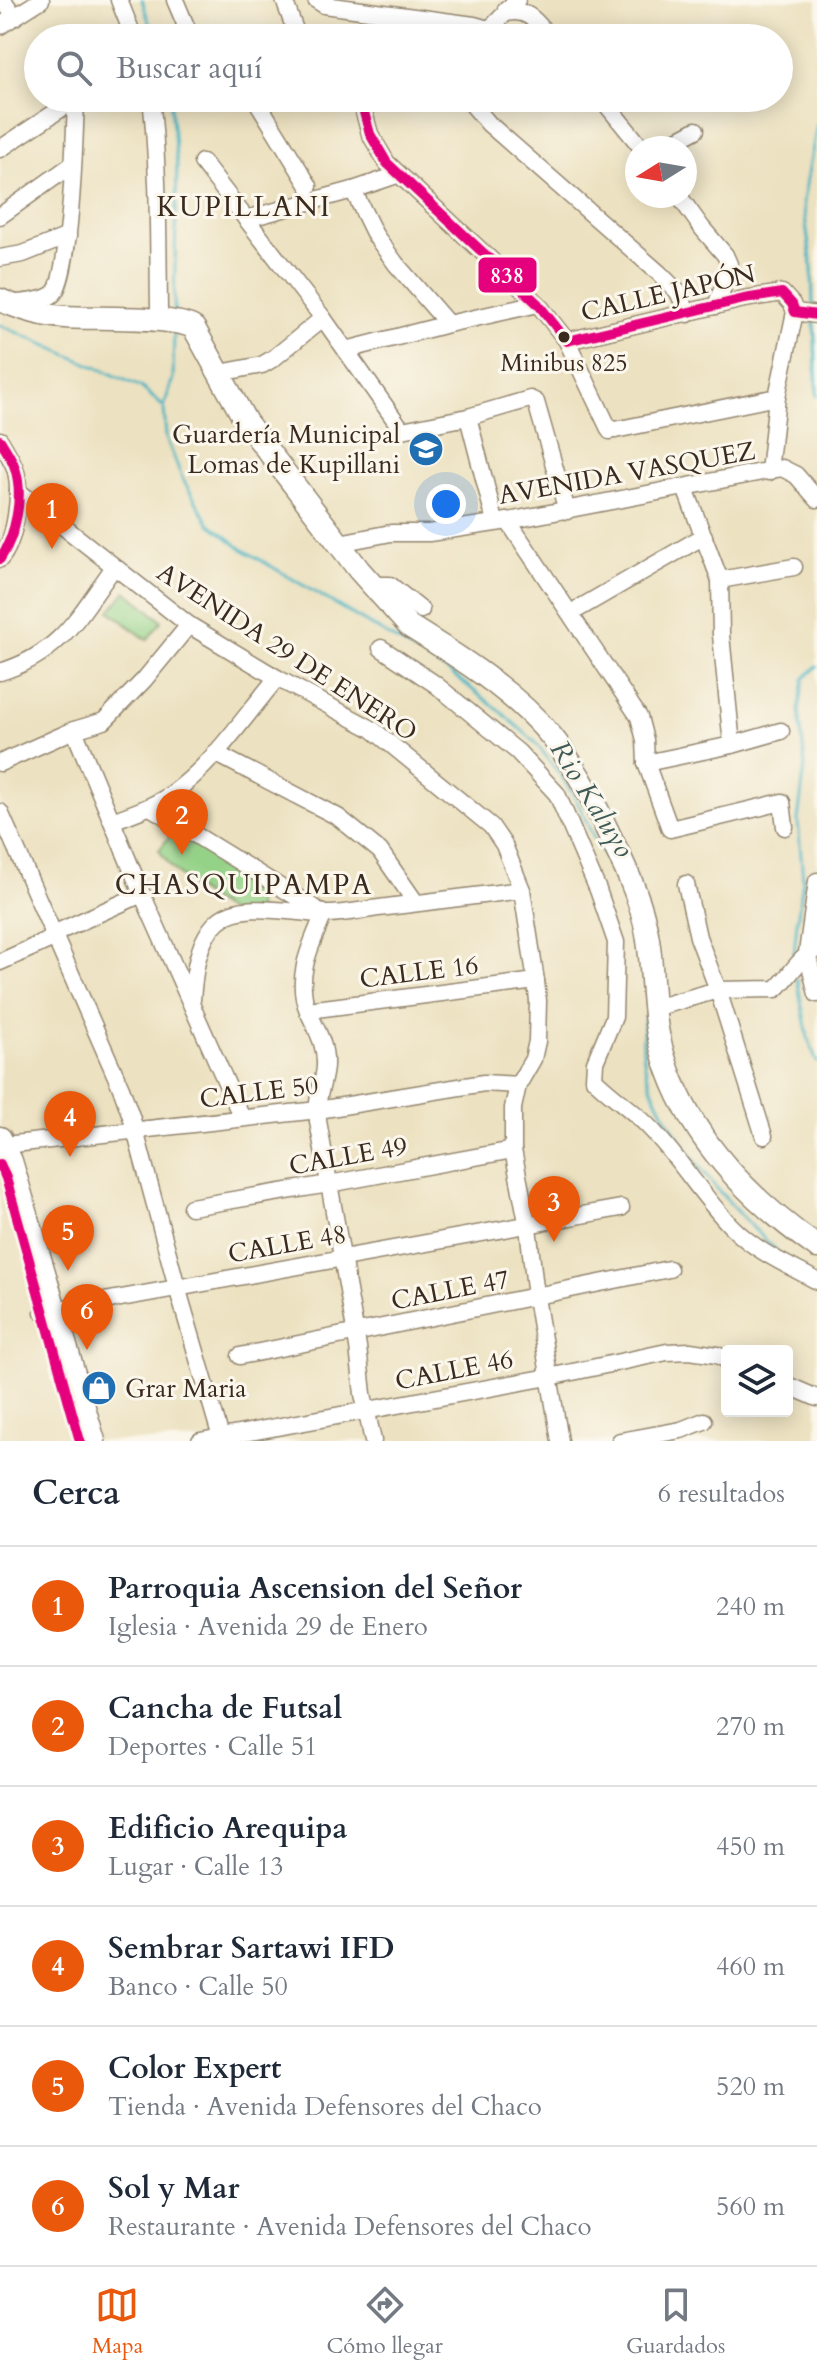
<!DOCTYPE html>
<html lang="es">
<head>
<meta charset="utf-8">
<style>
  body { margin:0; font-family:Cardo,serif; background:#f2f2f3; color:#1f2937 }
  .controls { position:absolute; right:24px; bottom:24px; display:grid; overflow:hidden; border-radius:8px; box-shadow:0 4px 20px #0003 }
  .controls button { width:72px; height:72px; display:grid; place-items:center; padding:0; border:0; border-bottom:2px solid #e0e1e3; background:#fff; color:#1f2937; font:40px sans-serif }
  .compass { position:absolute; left:625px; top:136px; width:72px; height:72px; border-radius:50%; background:#fff; box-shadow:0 4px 20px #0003; rotate:259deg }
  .you { position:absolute; left:446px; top:504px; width:28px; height:28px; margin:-20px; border:6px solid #fff; border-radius:50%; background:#1a73e8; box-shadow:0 0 0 12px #1a73e833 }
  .badge { display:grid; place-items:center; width:52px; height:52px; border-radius:50%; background:#ea580c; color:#fff; font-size:26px; font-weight:700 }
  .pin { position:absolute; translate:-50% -66px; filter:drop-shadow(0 2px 4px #0008) }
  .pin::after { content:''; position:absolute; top:42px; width:28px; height:24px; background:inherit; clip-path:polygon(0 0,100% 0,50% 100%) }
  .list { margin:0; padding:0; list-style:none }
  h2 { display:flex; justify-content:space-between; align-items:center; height:104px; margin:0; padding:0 32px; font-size:34px }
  h2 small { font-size:26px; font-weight:400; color:#747a83 }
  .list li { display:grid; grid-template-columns:52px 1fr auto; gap:24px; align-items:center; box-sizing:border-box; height:120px; padding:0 32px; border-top:2px solid #e0e1e3 }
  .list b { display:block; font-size:30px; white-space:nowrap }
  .list p { margin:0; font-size:26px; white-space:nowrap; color:#747a83 }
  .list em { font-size:26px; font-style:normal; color:#747a83 }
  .icon { flex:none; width:44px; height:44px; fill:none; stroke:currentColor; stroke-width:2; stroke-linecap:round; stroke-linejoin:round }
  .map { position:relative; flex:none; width:817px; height:1441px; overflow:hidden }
  .search { position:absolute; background:#fff; box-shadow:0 4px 20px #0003; left:24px; right:24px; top:24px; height:88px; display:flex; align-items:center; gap:20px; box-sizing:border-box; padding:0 28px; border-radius:44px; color:#747a83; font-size:30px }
  .sheet { height:824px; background:#fff }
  nav { display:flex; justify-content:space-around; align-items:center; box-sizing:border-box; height:112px; border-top:2px solid #e0e1e3; background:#fff; font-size:22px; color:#747a83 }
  nav a { display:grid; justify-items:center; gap:4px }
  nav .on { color:#ea580c }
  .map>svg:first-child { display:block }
</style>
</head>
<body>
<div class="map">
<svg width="817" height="1441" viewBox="0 0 817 1441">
  <rect width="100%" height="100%" fill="#fbf7ec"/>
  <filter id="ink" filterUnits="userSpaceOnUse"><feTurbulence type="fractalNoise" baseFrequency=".0125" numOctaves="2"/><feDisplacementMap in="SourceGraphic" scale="16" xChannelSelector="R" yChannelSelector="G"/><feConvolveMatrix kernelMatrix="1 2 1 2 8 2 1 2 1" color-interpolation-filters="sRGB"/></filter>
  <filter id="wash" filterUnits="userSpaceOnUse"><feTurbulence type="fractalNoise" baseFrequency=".006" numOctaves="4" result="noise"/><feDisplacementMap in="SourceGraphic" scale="32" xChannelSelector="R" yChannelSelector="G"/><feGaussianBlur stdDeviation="1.8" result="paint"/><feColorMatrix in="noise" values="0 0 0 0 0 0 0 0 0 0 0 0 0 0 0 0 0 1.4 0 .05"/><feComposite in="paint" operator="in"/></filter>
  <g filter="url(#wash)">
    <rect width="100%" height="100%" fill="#ece1c0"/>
    <g fill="#94d287" stroke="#687e52" stroke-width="2">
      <path d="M126,591l36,30 -15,19 -37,-29z"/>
      <path d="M176,828l89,59h-11l4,23 -28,3c-27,-18 -54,-35 -71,-63z"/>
    </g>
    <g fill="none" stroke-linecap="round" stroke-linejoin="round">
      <g stroke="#46b3c2" stroke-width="3">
        <path d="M142,0l12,38"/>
        <path d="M170,98l7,67 -3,149"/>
        <path d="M813,307l-1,-39 -9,-67 14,-76"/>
        <path d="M814,319l3,77"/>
        <path d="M0,325l141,62 23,20"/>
        <path d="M174,329l-1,49 -9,29 2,31 17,42 26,43 33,26 206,122 51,39 36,32 24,31 20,32 16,36 22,35 16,47 5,21"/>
        <path d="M794,955l3,-34 6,-41 -5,-60 7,-54 -6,-56 5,-31 13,-13"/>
        <path d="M797,979l11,59 9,24"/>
        <path d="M645,1015c-3,21 -4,42 3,62 21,63 80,128 128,173"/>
      </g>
    </g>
  </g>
  <g filter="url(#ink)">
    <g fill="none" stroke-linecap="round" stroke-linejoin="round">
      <defs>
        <g id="minor">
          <path d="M3,0l12,17"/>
          <path d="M119,0l15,38"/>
          <path d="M175,0l16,38"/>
          <path d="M284,0l14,38"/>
          <path d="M316,0l8,5 150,20 14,4"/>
          <path d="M506,9l1,4c22,-5 30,10 43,25"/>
          <path d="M0,26l41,-26"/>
          <path d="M344,38h27"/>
          <path d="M463,38c30,-5 35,-18 54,-38"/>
          <path d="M151,98c8,70 7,140 8,211l-3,12"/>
          <path d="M255,98l54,88"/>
          <path d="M360,98l10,36 17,29 151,141 29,37 43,90 167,-34"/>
          <path d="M467,98l22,26 170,149 19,19 10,22"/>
          <path d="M601,98l41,50"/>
          <path d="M662,148l34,-18"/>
          <path d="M0,149l77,-51"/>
          <path d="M202,162l121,156 79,112 66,-13 62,-18 6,3 31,109"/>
          <path d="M353,190l22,45 21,29 52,60"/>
          <path d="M679,196l23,32 23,27 4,9 -2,12 -11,30"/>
          <path d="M0,216l73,-52"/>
          <path d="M246,219l107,-29 44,-15"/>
          <path d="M0,258l23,-4 45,-18"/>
          <path d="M11,304c12,-2 32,-2 42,-10 18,-15 22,-165 23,-196"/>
          <path d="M567,341l177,-42 38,-6 10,11 3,8 22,3"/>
          <path d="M346,350l102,-26 90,-20"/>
          <path d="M220,373l42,-8 12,-7 49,-40"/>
          <path d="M468,417l27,104"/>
          <path d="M0,440c5,9 11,18 15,28 7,22 1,73 -15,91"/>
          <path d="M769,472l8,-75 18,-85"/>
          <path d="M685,488l35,92 1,55 11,110"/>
          <path d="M18,491l171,134 88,53 95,51 119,97 13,19 18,45 14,91 2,20 -1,40 -4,18 -15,26 -5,23v42l15,77 8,70 24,144"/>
          <path d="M508,521l131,196 6,23 1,23 24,66 112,-27 3,25"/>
          <path d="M339,543l52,-10h38l79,-12 274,-53 14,7 21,24"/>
          <path d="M720,580l74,-13"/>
          <path d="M372,585h18l31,25"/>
          <path d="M571,613l133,-77"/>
          <path d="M381,648l54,36 83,68 39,42 41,96 18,52 -2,75 -19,45 -1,17c16,16 35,28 52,45 32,31 55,72 87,104 24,24 55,37 84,53"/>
          <path d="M0,672c61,-18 79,-57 114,-105"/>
          <path d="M74,730l68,164 100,224"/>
          <path d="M215,753l123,64 42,34 36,52"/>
          <path d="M0,763l74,-33 30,-9 40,-41 45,-55"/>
          <path d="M646,763l86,-18 49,-14"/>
          <path d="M150,807l174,107c-13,30 -30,64 -16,97 8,18 18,33 17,54 0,10 -4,21 -6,31 -2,8 -1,17 -1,25l40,226 5,47 10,47"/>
          <path d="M0,812l121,276 11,31 45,168 45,154"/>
          <path d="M112,821c21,-8 43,-15 61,-28 41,-30 71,-76 104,-115"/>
          <path d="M817,881l-10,72 10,41"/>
          <path d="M686,884l12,53 20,53 46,146"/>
          <path d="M0,962l47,-21 15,-11 80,-36"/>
          <path d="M192,1000c2,-26 5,-60 26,-79 23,-21 73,-8 102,-7 22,1 46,-5 67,-7 45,-6 90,-11 135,-17"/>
          <path d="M654,1008l64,-18 58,-1c15,-14 23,-32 41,-40"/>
          <path d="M308,1010l228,-29"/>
          <path d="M5,1145l313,-35 166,-27 34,2"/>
          <path d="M191,1207l138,-23 184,-34"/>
          <path d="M43,1312l578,-104"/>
          <path d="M240,1356l429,-87"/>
          <path d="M787,1385l30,13"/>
          <path d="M200,1441l349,-64 118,-25 23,-1 27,4 10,5"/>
          <path d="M620,1441l61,-11 23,-9"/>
        </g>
        <g id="major">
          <path d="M0,300c21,9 43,16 65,17 28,2 110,-2 129,11l52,94 113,148 50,56c50,31 105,65 143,111 24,30 42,64 58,99 13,27 27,55 34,84 10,37 6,76 14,114 19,91 85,161 159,213"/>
          <path d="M0,1138l11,23 83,280"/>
        </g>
      </defs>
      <use href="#minor" stroke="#94866f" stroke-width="19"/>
      <use href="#major" stroke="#94866f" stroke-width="25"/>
      <use href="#minor" stroke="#fff" stroke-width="16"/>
      <use href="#major" stroke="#fff" stroke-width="22"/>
      <defs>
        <g id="bus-1">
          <path d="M360,98l10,36 17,29 151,141 29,37 177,-42 38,-6 10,11 3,8 22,3"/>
          <path d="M0,440c5,9 12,18 15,28 9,28 1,67 -15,91"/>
          <path d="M0,1164l6,14 74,263"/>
        </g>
      </defs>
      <use href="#bus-1" stroke="#fbf7ec" stroke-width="16"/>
      <use href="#bus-1" stroke="#e5007d" stroke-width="10"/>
    </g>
  </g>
  <defs>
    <symbol id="school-disc" viewBox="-11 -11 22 22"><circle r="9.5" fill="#1f6fb2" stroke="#fbf7ec"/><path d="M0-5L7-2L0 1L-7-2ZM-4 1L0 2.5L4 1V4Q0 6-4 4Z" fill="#fff"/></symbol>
    <symbol id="shop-disc" viewBox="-11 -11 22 22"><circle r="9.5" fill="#1f6fb2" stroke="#fbf7ec"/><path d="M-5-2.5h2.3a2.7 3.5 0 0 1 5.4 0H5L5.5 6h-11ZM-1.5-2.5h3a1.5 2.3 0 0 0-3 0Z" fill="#fff"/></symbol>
  </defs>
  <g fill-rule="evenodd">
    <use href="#school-disc" x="406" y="429" width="40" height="40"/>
    <use href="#shop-disc" x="79" y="1368" width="40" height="40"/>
  </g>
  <circle fill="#3b2a1e" stroke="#fbf7ec" stroke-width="3" cx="564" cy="337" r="7"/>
  <g text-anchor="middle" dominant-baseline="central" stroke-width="6" stroke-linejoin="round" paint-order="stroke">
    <g font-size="24" fill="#3b2a1e" stroke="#fbf7ec">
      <text x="564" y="363">Minibus 825</text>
    </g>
    <g font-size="26" fill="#3b2a1e" stroke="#fbf7ec">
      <text transform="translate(668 293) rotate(-13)">CALLE JAPÓN</text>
      <text transform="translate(627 473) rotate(-10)">AVENIDA VASQUEZ</text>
      <text transform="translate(287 652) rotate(33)">AVENIDA 29 DE ENERO</text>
      <text transform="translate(419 972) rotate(-7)">CALLE 16</text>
      <text transform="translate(259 1092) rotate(-7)">CALLE 50</text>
      <text transform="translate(348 1156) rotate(-10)">CALLE 49</text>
      <text transform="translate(287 1244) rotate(-10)">CALLE 48</text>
      <text transform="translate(450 1290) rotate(-11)">CALLE 47</text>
      <text transform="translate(454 1370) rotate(-11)">CALLE 46</text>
    </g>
    <g font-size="26" fill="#3b2a1e" stroke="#fbf7ec" text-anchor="end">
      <text x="400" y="434">Guardería Municipal<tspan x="400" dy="30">Lomas de Kupillani</tspan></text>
      <text x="125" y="1388" text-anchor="start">Grar Maria</text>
    </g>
    <g font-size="28" letter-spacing="2" fill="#3b2a1e" stroke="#fbf7ec">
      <text x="244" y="207">KUPILLANI</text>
      <text x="244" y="885">CHASQUIPAMPA</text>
    </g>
    <g font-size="28" font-style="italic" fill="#3f5a57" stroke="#fbf7ec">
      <text transform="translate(592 799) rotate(58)">Rio Kaluyo</text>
    </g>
  </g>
  <rect stroke="#fbf7ec" stroke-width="3" x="477" y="256" width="61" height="38" rx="8" fill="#e5007d"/>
  <g font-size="22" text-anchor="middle" font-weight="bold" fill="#fff">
    <text x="507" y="283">838</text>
  </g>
</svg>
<div class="controls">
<button><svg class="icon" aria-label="layers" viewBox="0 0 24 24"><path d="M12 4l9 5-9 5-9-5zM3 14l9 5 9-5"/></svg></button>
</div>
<svg class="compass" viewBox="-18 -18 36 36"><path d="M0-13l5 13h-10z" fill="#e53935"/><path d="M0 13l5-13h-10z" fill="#747a83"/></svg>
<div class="you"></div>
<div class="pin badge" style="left:52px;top:549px">1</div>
<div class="pin badge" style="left:182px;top:855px">2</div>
<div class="pin badge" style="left:554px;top:1242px">3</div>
<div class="pin badge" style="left:70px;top:1157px">4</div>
<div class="pin badge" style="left:68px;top:1271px">5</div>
<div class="pin badge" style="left:87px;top:1350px">6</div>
<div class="search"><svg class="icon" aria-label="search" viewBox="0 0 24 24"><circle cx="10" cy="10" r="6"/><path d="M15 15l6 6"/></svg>Buscar aquí</div>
</div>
<section class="sheet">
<h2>Cerca<small>6 resultados</small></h2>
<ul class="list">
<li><span class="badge">1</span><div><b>Parroquia Ascension del Señor</b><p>Iglesia · Avenida 29 de Enero</p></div><em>240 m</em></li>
<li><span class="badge">2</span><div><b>Cancha de Futsal</b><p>Deportes · Calle 51</p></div><em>270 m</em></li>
<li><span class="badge">3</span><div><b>Edificio Arequipa</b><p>Lugar · Calle 13</p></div><em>450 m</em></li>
<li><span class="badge">4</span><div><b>Sembrar Sartawi IFD</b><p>Banco · Calle 50</p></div><em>460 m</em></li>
<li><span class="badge">5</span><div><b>Color Expert</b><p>Tienda · Avenida Defensores del Chaco</p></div><em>520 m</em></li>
<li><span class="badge">6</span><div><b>Sol y Mar</b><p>Restaurante · Avenida Defensores del Chaco</p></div><em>560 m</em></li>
</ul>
</section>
<nav>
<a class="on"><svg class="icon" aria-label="map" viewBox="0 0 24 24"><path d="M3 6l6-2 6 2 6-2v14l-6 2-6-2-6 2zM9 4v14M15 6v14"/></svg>Mapa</a>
<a><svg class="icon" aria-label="directions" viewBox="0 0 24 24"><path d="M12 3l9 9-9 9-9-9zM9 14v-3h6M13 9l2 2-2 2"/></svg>Cómo llegar</a>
<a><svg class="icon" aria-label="saved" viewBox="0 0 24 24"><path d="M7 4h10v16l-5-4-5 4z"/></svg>Guardados</a>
</nav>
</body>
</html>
